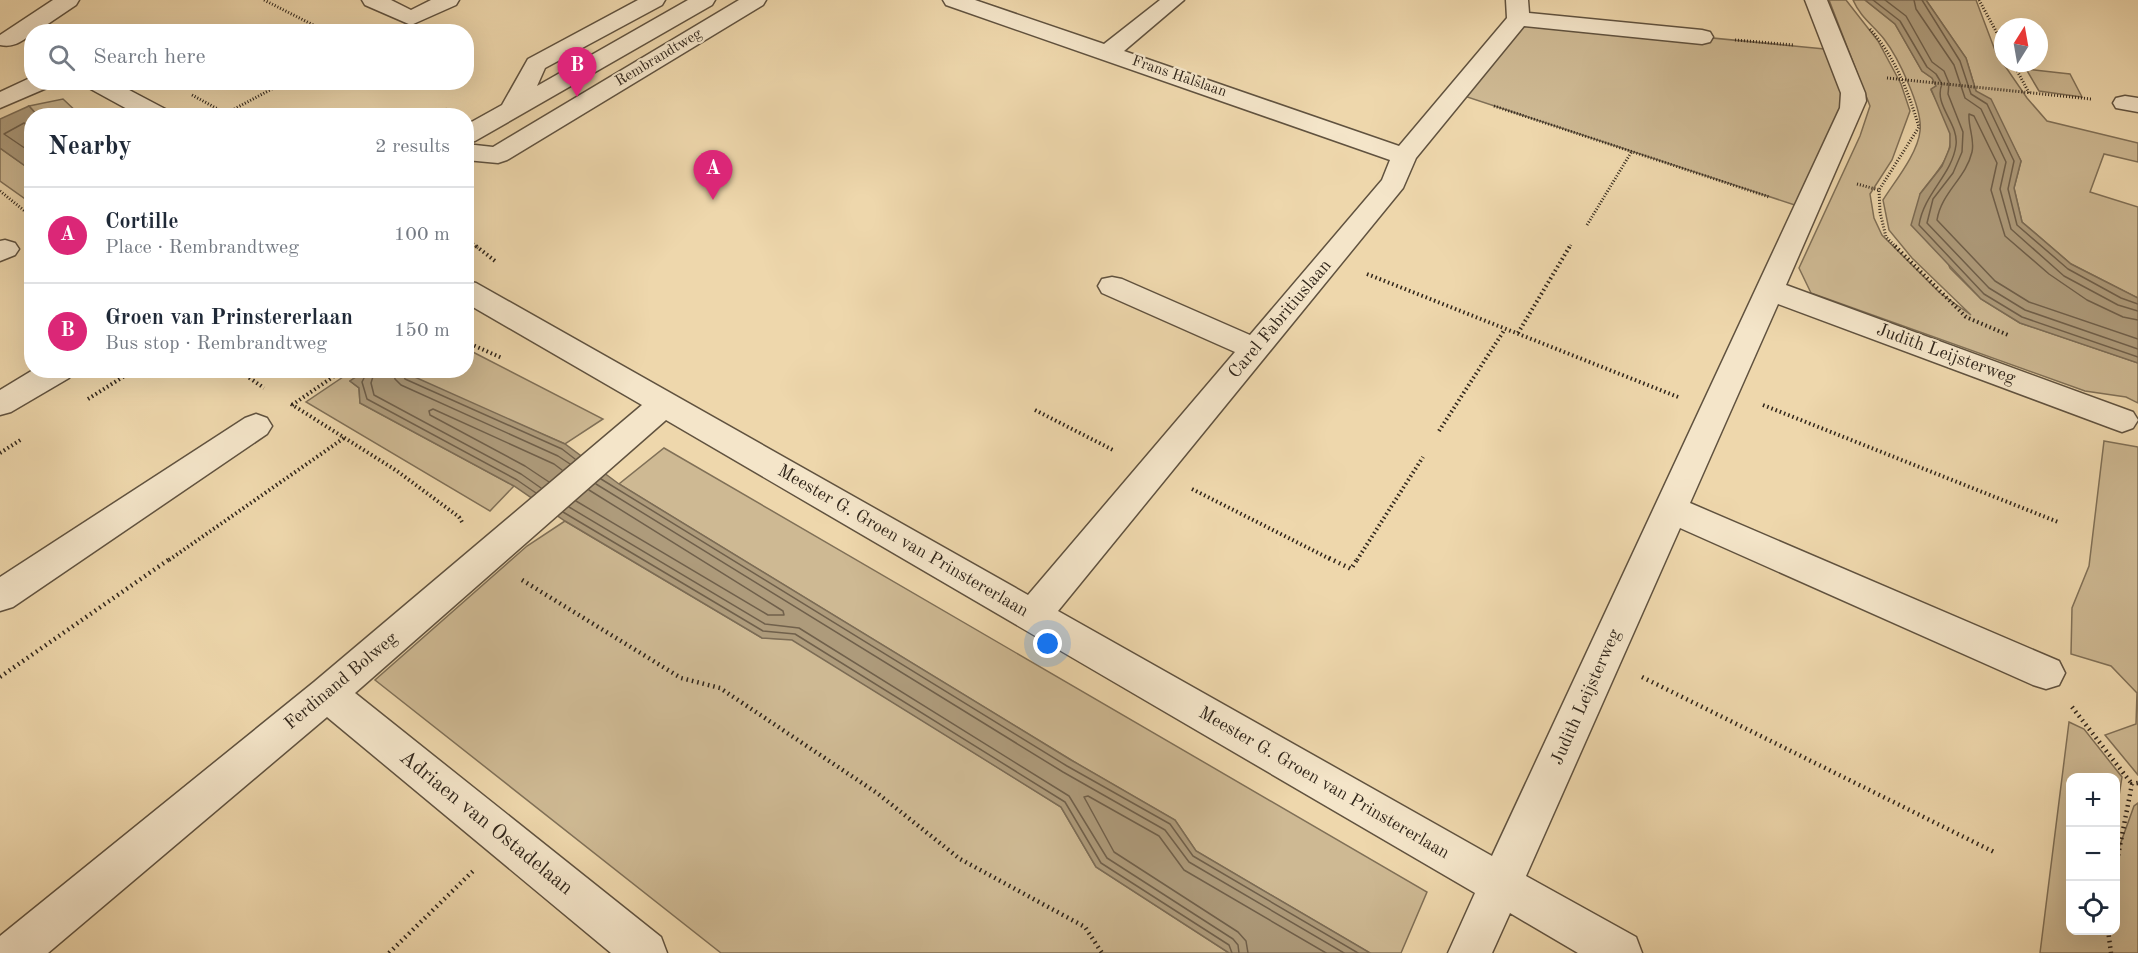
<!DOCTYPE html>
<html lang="en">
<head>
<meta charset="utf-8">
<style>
  body { margin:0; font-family:"Old Standard TT",serif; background:#f6f6f7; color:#1f2937 }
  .controls { position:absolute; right:18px; bottom:18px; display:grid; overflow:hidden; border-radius:12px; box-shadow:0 6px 24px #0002 }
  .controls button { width:54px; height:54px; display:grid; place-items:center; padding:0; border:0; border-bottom:2px solid #e0e1e3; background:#fff; color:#1f2937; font:30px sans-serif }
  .compass { position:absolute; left:1994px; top:18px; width:54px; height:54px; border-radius:50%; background:#fff; box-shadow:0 6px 24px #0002; rotate:11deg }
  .you { position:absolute; left:1048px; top:644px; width:21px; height:21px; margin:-15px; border:4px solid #fff; border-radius:50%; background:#1a73e8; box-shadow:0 0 0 9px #1a73e833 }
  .badge { display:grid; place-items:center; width:39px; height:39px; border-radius:50%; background:#db2777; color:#fff; font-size:20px; font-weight:700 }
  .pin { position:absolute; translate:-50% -50px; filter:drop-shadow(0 2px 3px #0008) }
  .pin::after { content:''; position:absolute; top:32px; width:21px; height:18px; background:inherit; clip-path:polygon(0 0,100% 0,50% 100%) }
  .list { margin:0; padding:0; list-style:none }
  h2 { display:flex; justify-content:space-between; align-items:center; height:78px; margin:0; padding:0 24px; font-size:26px }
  h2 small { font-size:20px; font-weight:400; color:#747a83 }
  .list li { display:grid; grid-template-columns:39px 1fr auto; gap:18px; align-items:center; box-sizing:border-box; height:96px; padding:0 24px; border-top:2px solid #e0e1e3 }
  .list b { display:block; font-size:22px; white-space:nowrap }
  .list p { margin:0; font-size:20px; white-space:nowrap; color:#747a83 }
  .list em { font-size:20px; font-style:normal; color:#747a83 }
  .icon { flex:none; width:33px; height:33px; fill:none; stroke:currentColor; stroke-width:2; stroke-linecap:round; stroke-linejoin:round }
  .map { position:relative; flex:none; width:2138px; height:953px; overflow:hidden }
  .search { position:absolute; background:#fff; box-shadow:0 6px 24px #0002; left:24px; top:24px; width:450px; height:66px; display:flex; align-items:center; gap:15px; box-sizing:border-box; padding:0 21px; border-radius:24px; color:#747a83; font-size:22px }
  .panel { position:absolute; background:#fff; box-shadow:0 6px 24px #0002; left:24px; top:108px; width:450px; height:270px; border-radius:24px }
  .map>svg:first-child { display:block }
</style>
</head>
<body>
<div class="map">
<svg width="2138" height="953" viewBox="0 0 2138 953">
  <rect width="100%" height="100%" fill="#eed7ac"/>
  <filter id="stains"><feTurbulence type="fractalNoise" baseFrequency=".00333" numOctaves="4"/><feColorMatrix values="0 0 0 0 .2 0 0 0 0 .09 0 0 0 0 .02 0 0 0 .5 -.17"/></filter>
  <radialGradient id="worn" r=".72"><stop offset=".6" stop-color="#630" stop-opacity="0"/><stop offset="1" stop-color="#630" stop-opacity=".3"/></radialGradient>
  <g fill="#ceb993" stroke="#807057" stroke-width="1.5">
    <path d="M1829,0h17l32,41 23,43 9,27 -18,49 -22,34 4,24 8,17 58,58 31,22 -59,-57 -23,-28 -6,-30c12,-19 35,-47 37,-69 3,-22 -22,-74 -36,-92 -12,-15 -23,-21 -31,-39h12l30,24 27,47 10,7 4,8 -5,4c6,13 17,30 19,44 4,23 -18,43 -30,60l30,74 31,31 39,24 118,40v40l-12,-6 -41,-6 -274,-98 -12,-25 61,-132 10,-30z"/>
    <path d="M1926,0h50l20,53 31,45 20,23 91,22v19l-34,-8 -14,38 48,15v91l-67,-34 -49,-42 -8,-34 7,-27 -16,-30 -29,-40 -10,-33z"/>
    <path d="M1518,19l317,31 18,43 -46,116 -352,-116z"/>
    <path d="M2026,69l44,5 12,23 -43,-6z"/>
    <path d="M63,99l17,16h-43l-8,-9z"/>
    <path d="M0,148l31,22v33l-31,-22z"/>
    <path d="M467,349l136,70 -38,25 -168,-73 69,-1z"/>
    <path d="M352,371h13l-15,10 9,7 1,15 154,83 -24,25 -184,-109z"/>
    <path d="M2104,441l34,6v328l-33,-40 31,-11 1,-31 -26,-27 -40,-12 1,-46 17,-42z"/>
    <path d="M664,448l763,444 -26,61h-31l-174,-102 -21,-31 -104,-60 -452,-276z"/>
    <path d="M565,521l197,117 30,1 269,168 35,60 133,86h-508l-346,-273 152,-134z"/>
    <path d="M2069,722l15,7 38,48 -6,38v-37h-46v152h46v-74l18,-50 4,-3v150h-98z"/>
  </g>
  <g fill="#ae9b7b" stroke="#7c6c55" stroke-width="1.5">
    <path d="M1865,0h61l40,58 10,33 15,8 30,62 -7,27 8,34 49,42 67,34v65l-118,-40 -39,-24 -70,-74 9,-31 22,-28 8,-19v-13l-19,-45 5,-3 -4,-8 -10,-7 -27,-47z"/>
    <path d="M29,106l8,9 -5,1 -1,54 -31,-22v-29z"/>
    <path d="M365,371h32l11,3 157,70 54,40 452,276 104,60 21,31 174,102h-141l-133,-86 -35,-60 -269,-167 -30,-2 -197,-117 -51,-35 -154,-83 -1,-15 -9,-7z"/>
  </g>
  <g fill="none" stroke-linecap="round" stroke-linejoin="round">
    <g stroke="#70604b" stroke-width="1.5">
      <path d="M1873,0l27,21 27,46 9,7 6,10c-9,21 17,39 14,61 -4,30 -32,48 -37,80l65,69 38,23 116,40"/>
      <path d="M1885,0l21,16 26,46 12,9 5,12 -1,11 15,38 -1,20 -9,21 -20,26 -6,24 62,65 36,22 113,39"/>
      <path d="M1914,0l2,9 38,56 11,33 16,11 25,53 -6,27 11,40 53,47 54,29 20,6"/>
      <path d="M1922,0l38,61 11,33 16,10 27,57 -6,28 9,36 51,44 53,29 17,6"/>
      <path d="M32,128l-8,-5 -20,11 28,19"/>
      <path d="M2138,320l-15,-3 -36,-17 -38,-26 -44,-38 -14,-46 6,-27 -23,-47 -5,-2c-1,13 6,26 3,38 -6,26 -31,41 -35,68l58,61 34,21 109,37"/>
      <path d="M368,370l-6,12 5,17 150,81 19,13"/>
      <path d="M375,370l-4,13 3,12 147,79 20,14"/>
      <path d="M393,370l2,9 6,6 157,71 12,8"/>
      <path d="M401,370l4,9 157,70 13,10"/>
      <path d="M601,479l466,287 103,58 23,32 165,97"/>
      <path d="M549,482l-24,-16 -95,-51 -1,-4 4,-2 121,55 8,6"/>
      <path d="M596,484l467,288 102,58 24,32 155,91"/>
      <path d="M576,501l192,114h16l-1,-4 -194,-121"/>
      <path d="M569,507l196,117 34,4 270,168 38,62 126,81 5,6 1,8"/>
      <path d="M563,512l200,119 32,3 270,168 36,61 128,82 3,8"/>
      <path d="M1248,953l-2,-12 -8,-9 -124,-80 -30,-55 4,-1 71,40 25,34 142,83"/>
    </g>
    <defs>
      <g id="minor">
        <path d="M53,0h26l-3,5 -40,27h-4v2c-11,8 -19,14 -32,11v-10z"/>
        <path d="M362,0h29l20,10 20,-10h28l-3,5 -45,20 -46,-20z"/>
        <path d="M638,0h27l-3,5 -117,63 -8,18 151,-86h27l-3,5 -237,136 -9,2v-18l36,-20 26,-46z"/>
        <path d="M739,0h27l-3,5 -256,155 -9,3 -32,-3v-16l27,3z"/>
        <path d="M943,0h32l129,44 56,-44h24l-60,51 275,95 108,-128 -1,-18h22l1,13 173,17 8,2 3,5 -3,5 -8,2 -178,-18 -108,132 -13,30 -345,423 434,245 348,-748 1,-15 -36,-93h22l38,93 1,8 -80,184 347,127 5,8 -5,8 -11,4 -11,-4 -333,-124 -88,199 369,158 6,12 -6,12 -13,4 -13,-4 -353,-157 -154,348 110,61 6,16h-64l-68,-40 -18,40h-44l27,-60 -809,-473 -311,273 306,244 6,16h-56l-284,-236 -279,236h-48v-17l314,-254 328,-277 -176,-102v-22l10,2 552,312 207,-243 -133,-59 -4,-7 4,-7 10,-2 10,2 128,56 132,-155 8,-20 -444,-155z"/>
        <path d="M32,77v5h21l-4,5 -49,21v-16z"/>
        <path d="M83,82h31l55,29 3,5h-32l-53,-29z"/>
        <path d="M2125,96l13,2v14l-22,-4 -3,-5 3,-5z"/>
        <path d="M5,240l10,3 4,6 -4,6 -15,6v-20z"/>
        <path d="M33,370h40l-4,8 -58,34 -11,3v-25z"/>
        <path d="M256,414l11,4 5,8 -5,8 -254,173 -13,4v-34l245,-159z"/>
      </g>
    </defs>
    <use href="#minor" stroke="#60523f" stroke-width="3"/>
    <g stroke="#31261b" stroke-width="3" stroke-dasharray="1 2" stroke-linecap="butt">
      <path d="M264,0l63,32"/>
      <path d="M1979,0l24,44"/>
      <path d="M1870,29c25,28 38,62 49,98l-40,63 1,22 6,25 11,11"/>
      <path d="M1735,40l59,5"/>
      <path d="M2013,63l16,30"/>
      <path d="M1887,78l204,21"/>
      <path d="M192,95l33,18"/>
      <path d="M1494,106l275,91"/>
      <path d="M221,116l64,-34"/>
      <path d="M436,116l11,-7"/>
      <path d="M1857,184l22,6"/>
      <path d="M0,191l32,26"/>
      <path d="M1587,225l45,-74"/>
      <path d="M466,238l12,10"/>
      <path d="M1569,248l2,-3"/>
    </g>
    <g stroke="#31261b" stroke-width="4" stroke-dasharray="1.5 3" stroke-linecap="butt">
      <path d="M476,246l19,15"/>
      <path d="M1895,246l71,71 42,18"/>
      <path d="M1367,274l311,123"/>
      <path d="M1518,333l52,-87"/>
      <path d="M466,342l36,16"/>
      <path d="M238,370l26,18"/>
      <path d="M88,399l46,-29"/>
      <path d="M291,404l106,67 62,46 3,5"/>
      <path d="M292,405l51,-35"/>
      <path d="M1763,405l295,117"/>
      <path d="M1035,410l80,41"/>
      <path d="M1439,431l66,-102"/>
      <path d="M0,453l22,-14"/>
      <path d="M1192,489l140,71"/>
      <path d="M169,560l175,-122"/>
      <path d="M1357,560l66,-103"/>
    </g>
    <g stroke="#31261b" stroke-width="4.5" stroke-dasharray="1.5 4" stroke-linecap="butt">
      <path d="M1329,558l22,11 7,-11"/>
      <path d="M522,580l159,98 39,10 157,105 83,66 125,68 17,26"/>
      <path d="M0,677l171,-119"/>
      <path d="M1642,677l354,176"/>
      <path d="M2072,707l60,77"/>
      <path d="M2116,866l16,-82 6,-1"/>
      <path d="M2108,930l3,23"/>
      <path d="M389,953l84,-82"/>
    </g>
    <use href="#minor" fill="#f4e5c9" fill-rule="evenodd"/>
  </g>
  <g text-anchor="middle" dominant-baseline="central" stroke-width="4.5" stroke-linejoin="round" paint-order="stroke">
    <g font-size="15" fill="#31261b" stroke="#f4e5c9">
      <text transform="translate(659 58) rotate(-31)">Rembrandtweg</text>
      <text transform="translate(1179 77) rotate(19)">Frans Halslaan</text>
    </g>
    <g font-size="18" fill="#31261b" stroke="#f4e5c9">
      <text transform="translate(1280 319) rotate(-50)">Carel Fabritiuslaan</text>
      <text transform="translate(1946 354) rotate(20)">Judith Leijsterweg</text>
      <text transform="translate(903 541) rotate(30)">Meester G. Groen van Prinstererlaan</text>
      <text transform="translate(341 681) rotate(-40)">Ferdinand Bolweg</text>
      <text transform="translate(1586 697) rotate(-66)">Judith Leijsterweg</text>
      <text transform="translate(1324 783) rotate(30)">Meester G. Groen van Prinstererlaan</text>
    </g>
    <g font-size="21" fill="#31261b" stroke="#f4e5c9">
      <text transform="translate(486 823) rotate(39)">Adriaen van Ostadelaan</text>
    </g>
  </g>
  <rect width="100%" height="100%" filter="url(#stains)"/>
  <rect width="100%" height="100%" fill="url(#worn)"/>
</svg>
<div class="controls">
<button>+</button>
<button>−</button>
<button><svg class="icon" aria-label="locate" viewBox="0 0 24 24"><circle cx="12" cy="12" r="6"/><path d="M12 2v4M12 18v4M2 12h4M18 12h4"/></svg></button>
</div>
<svg class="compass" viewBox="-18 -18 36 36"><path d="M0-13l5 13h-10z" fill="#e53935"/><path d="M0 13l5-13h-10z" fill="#747a83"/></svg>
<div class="you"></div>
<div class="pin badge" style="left:713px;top:200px">A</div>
<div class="pin badge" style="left:577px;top:97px">B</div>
<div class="search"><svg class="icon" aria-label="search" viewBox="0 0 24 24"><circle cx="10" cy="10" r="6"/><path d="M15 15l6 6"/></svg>Search here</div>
<section class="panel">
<h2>Nearby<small>2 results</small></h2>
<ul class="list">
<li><span class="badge">A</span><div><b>Cortille</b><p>Place · Rembrandtweg</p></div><em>100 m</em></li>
<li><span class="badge">B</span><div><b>Groen van Prinstererlaan</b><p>Bus stop · Rembrandtweg</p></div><em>150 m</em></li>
</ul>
</section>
</div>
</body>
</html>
